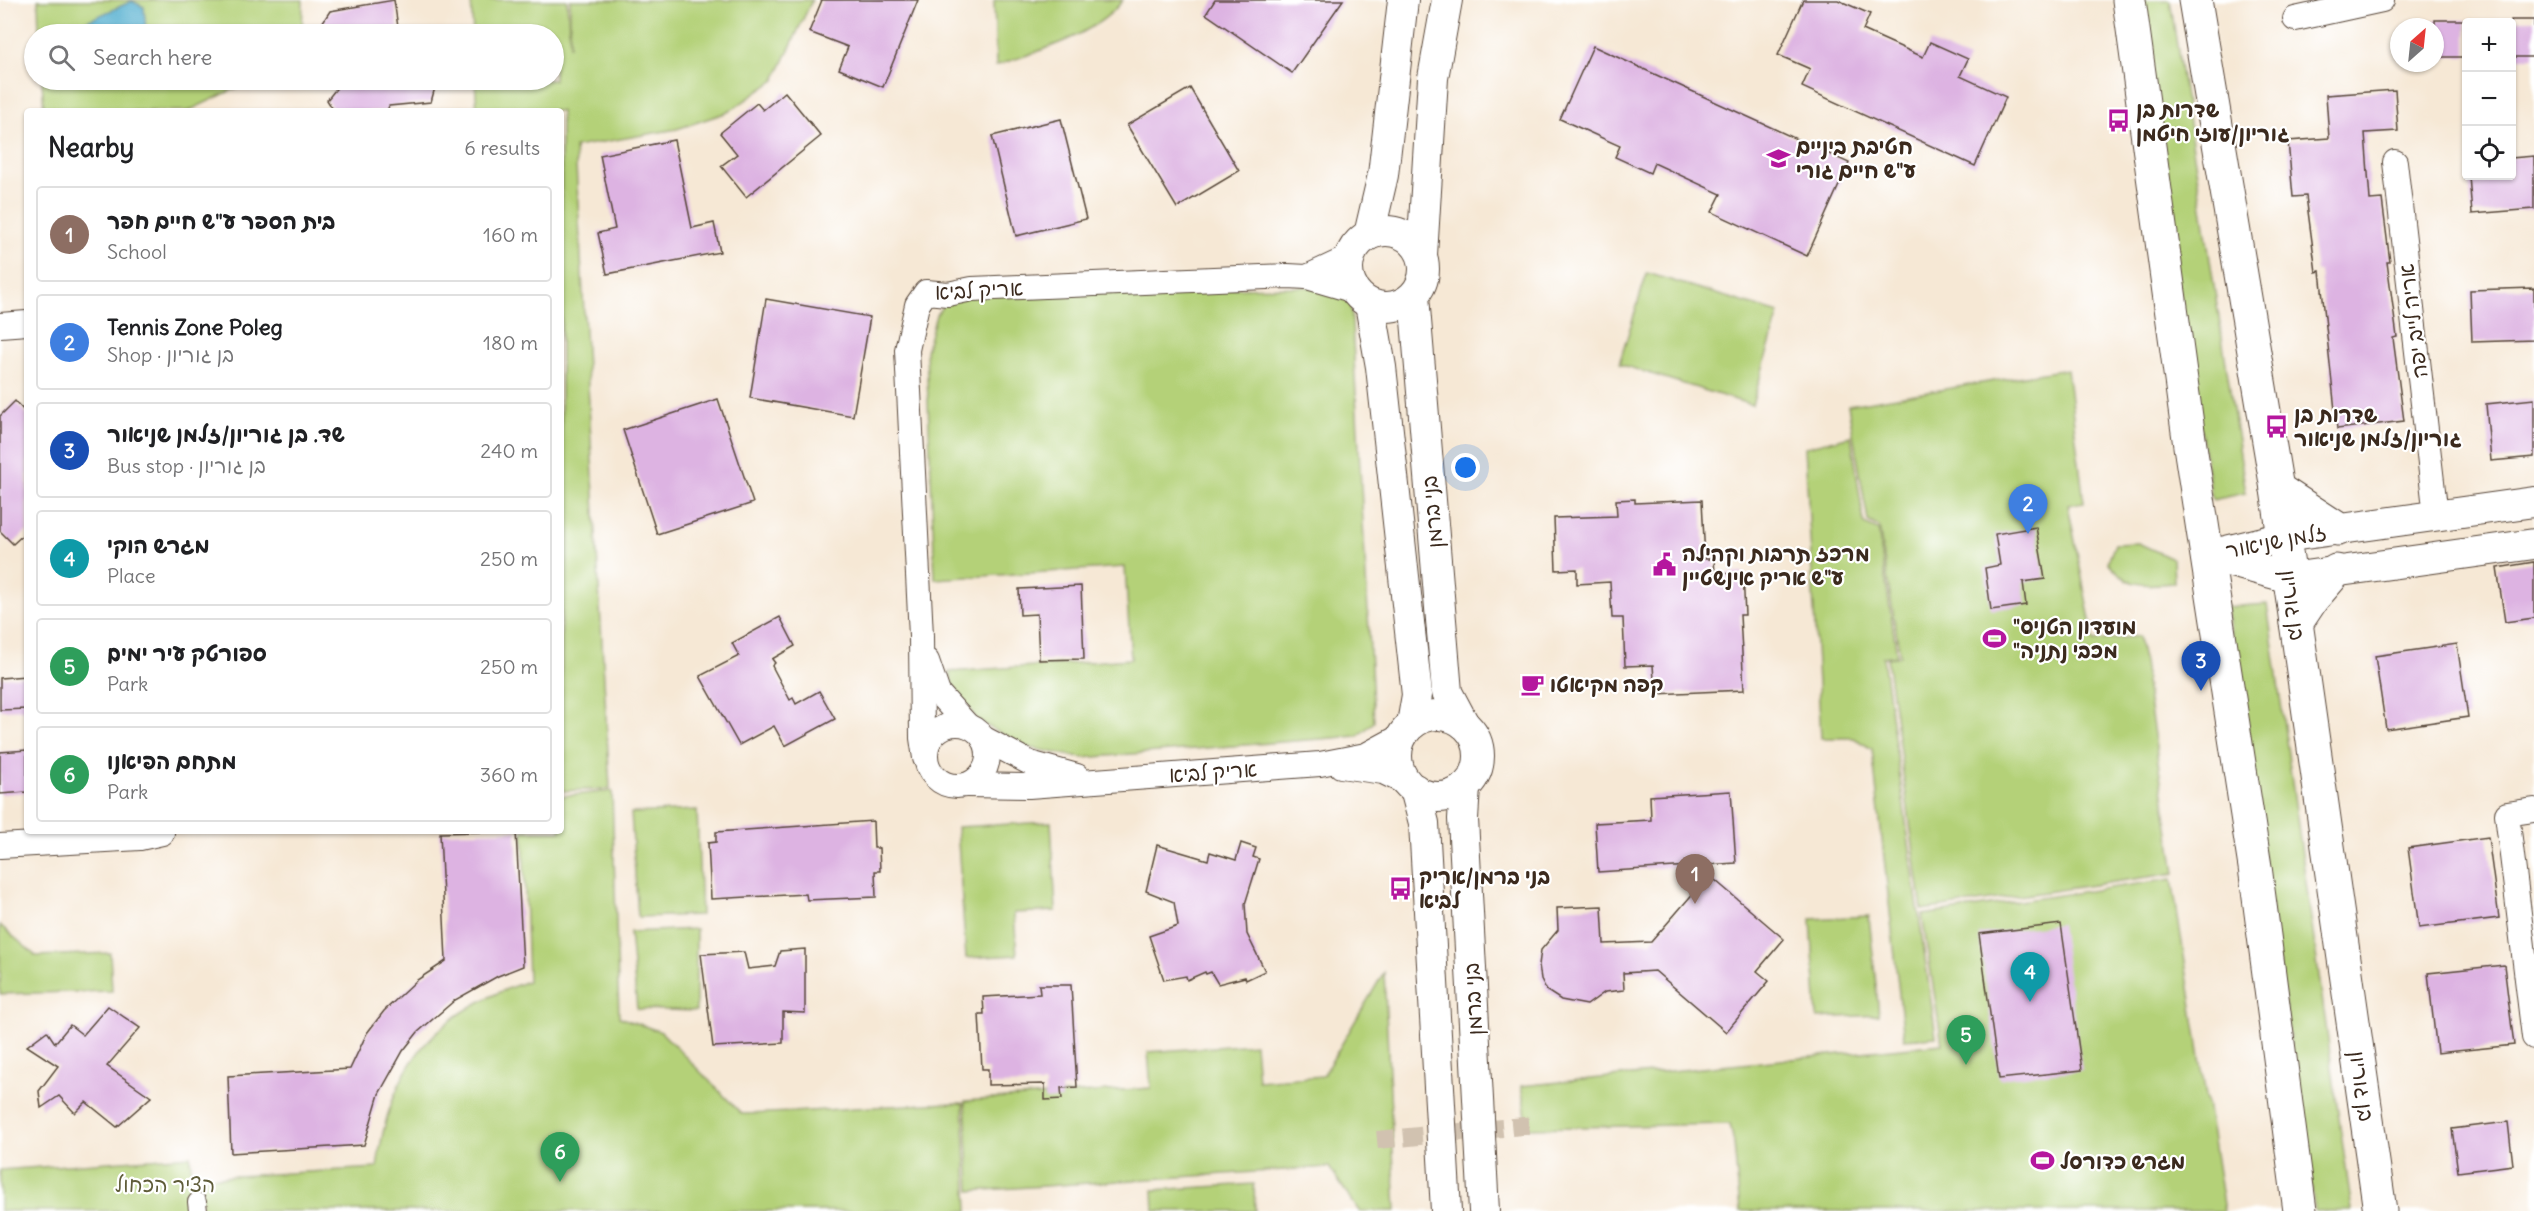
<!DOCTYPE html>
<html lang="en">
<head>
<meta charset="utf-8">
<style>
  body { margin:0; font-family:Delius,"Playpen Sans Hebrew",sans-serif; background:#f6f6f6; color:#202124 }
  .controls { position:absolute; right:18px; top:18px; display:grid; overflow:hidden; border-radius:6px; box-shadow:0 2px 4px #0004 }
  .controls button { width:54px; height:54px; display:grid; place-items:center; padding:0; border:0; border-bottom:2px solid #e0e0e0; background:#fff; color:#202124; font:30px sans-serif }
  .compass { position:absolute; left:2390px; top:18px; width:54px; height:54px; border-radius:50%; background:#fff; box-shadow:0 2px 4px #0004; rotate:27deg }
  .you { position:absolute; left:1466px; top:468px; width:21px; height:21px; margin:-15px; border:4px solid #fff; border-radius:50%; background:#1a73e8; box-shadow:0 0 0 9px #1a73e833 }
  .badge { display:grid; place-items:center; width:39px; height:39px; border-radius:50%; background:#0b8043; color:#fff; font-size:20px; font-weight:700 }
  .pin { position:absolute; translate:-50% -50px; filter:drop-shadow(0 2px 3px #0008) }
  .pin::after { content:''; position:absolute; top:32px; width:21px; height:18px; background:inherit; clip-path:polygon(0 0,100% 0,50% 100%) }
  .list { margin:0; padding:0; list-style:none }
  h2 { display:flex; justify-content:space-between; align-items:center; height:78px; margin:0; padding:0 24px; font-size:26px }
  h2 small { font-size:20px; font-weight:400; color:#757577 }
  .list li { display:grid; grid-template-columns:39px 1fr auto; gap:18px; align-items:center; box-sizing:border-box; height:96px; margin:0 12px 12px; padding:0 12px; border:2px solid #e0e0e0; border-radius:6px }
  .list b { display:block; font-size:22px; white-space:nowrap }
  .list p { margin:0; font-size:20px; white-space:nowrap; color:#757577 }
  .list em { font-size:20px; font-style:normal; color:#757577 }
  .icon { flex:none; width:33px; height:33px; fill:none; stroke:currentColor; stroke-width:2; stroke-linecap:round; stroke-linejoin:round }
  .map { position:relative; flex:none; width:2534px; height:1211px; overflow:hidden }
  .search { position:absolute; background:#fff; box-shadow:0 2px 4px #0004; left:24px; top:24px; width:540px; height:66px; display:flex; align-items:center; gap:15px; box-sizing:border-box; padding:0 21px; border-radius:33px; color:#757577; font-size:22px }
  .panel { position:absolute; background:#fff; box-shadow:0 2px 4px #0004; left:24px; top:108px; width:540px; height:726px; border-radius:6px }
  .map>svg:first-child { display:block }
</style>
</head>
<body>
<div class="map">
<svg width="2534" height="1211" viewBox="0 0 2534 1211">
  <rect width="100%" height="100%" fill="#fff"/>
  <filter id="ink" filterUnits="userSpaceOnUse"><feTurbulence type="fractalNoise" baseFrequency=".0167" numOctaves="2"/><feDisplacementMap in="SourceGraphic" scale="12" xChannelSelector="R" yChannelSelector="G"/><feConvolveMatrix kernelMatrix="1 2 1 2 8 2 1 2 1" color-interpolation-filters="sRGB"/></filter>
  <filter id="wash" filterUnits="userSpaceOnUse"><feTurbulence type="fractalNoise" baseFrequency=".008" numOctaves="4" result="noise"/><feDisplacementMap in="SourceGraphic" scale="24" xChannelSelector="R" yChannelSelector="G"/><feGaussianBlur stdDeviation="1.35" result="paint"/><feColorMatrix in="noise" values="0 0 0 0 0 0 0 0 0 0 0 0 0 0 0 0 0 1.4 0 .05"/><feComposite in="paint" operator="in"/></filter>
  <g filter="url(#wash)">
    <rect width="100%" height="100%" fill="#f6e8d5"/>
    <g fill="#b4d178" stroke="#787e4b" stroke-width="1.5">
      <path d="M38,0h265l-1,34h-263z"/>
      <path d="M471,0h96l3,47v-47h242l-37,80 -47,32 -51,17 -102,18 35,642 -49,2v-680h-84l-2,-31h79v-46h-81z"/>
      <path d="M994,0h129c-27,36 -86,51 -127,66z"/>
      <path d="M2134,0h36l76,493 -34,7z"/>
      <path d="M42,80h211l-65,31h-144z"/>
      <path d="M1647,273l132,40 -27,92 -133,-41z"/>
      <path d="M1350,286l24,436 -16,14 -276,22 -56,-11 -48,-26 -25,-36 -4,-13 182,-13 -6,-92 -190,12 -9,-228 10,-36 16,-22z"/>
      <path d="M2067,369l17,133 -16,3 26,136 45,-5 36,237 -253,37 -35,-252 13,-2 -21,-129 -11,-6 -20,-116z"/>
      <path d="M1851,436l13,88 14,6 19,125 -14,2 53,380 -32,2 -32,-290 -18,-11h-33l-16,-291z"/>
      <path d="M2138,543l35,16 1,24c-33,2 -44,6 -66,-21l7,-18z"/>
      <path d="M2267,604l85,607h-37l-88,-604z"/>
      <path d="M612,791l7,226 42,15 81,82c74,-2 147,-10 221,-11l5,108h-766l-1,-33 176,-10c12,-101 55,-154 151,-187l-5,-150h38v-35z"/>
      <path d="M697,810l4,105 -63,2 -7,-104z"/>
      <path d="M1051,822l5,89 -42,2 3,42 -51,3 -9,-131z"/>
      <path d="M2172,879l52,332h-484l-6,-68 -4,-19 -202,4 -7,-42 421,-42 -20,-129z"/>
      <path d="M1869,916l10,99 -62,3 -6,-99z"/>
      <path d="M0,925l36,31 74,-3 2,38 -112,3z"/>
      <path d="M696,929v82l-59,-2 -7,-77z"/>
      <path d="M1384,972l12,239h-37l-30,-44 -359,24 -5,-90 186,-13 -3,-36 107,-8 3,37 65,-5z"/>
      <path d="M190,1156l5,55h-195v-41z"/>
      <path d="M1254,1184l1,27h-101l-1,-21z"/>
    </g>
    <path fill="#51aecf" stroke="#466c76" stroke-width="1.5" d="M132,1l12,6 2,24 -7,3h-67l8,-10z"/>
    <g id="blocks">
      <g fill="#ddb3e2">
        <path d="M394,0l5,34h-84l15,-23z"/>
        <path d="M822,0h96l-35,87 -44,-18 9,-22 -39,-15z"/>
        <path d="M1215,0h128l-51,73 -86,-59z"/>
        <path d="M1803,0h35l32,14 -7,16 60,27 7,-15 38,17 -8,17 46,21 -31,69 -173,-79 8,-18 -32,-14z"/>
        <rect x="2435" y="20" width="31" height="37"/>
        <rect x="2511" y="20" width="23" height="37"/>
        <path d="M1593,46l256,117 -42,93 -95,-44 9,-18 -67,-31 -4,10 -35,-16 5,-11 -60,-27z"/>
        <path d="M343,80h94l-6,22 -42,4 -2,5h-53l-7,-11z"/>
        <path d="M1190,88l49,83 -62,37 -50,-83z"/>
        <path d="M2395,90l3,41 -33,2 5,67 12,-1 8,63h-3l10,75 -4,1 11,83 -67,8 -17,-158 -4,1 -10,-76 -13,1 -5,-56 41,-3 -3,-43z"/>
        <path d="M785,92l36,44 -75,61 -25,-31 16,-12 -17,-21 37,-30 6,7z"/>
        <path d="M1061,119l25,100 -70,17 -24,-100z"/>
        <path d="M674,140l18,88 22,-5 6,29 -113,22 -9,-41 17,-4 -15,-74z"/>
        <path d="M2534,156v53l-62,5 -3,-38h42v-18z"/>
        <path d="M2534,288v52l-62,2 -2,-52z"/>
        <path d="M766,299l104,18 -17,99 -103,-18z"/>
        <path d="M718,399l35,104 -96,31 -34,-104z"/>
        <path d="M2534,399v58l-43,4 -5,-57z"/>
        <path d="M15,401l12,13v117l-14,13 -13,-13v-115z"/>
        <path d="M1635,499v4l67,-3 3,59h9l1,15 28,-1 2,42h-5l4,75 -89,4 -2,-29 -28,1 -2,-48h-11l-2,-36 -33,2v-15l-21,1 -2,-52 63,-2 -1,-16z"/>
        <path d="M2036,527l9,52 -22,3 3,23 -35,5 -6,-42 15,-3 -5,-31z"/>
        <path d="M2534,562v56l-29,4 -8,-54z"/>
        <path d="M1081,586l3,73 -45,1 -2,-46 -17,1 -1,-26z"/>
        <path d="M780,617l15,29 -23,13 3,4 -3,3 18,34 3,-2 3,6 23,-13 16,28 -50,27 -11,-20 -35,19 -39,-69 39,-20 -7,-13z"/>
        <path d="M2457,644l11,73 -82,12 -11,-73z"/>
        <path d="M26,676l1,33 -27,1v-32z"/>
        <path d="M27,750v42l-27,2v-42z"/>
        <path d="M1731,791l5,72 -138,9 -3,-49 56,-3 -1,-24z"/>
        <path d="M873,821l1,27h5l1,23h-5l1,26 -69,3 -1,-6 -95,5 -3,-56 8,-1v-10z"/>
        <path d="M516,831l7,135 -25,10 -43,24 -37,32 -15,19 -24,43 -15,51 -133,8 -3,-77 122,-7 17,-36 17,-22 33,-31 29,-19 -6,-128z"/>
        <path d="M2488,837l11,81 -80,10 -11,-80z"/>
        <path d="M1241,843l15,5 -3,9 6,2 -14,45 2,30 18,37 -19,9 -1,-3 -27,7 -7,-12 -5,2 -1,-2 -18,8 -1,-4 -22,4 -15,-44 29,-10 -4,-24 -28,-11 11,-46 51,15 2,-8 26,8z"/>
        <path d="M1709,875l75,64 -27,32 12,10 -43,51 -71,-61 -32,2 1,17 -19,2 -18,13 -26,-5 -14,-9 -6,-12 -2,-14 2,-15 17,-20 -1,-22 45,-2 2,38 47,-2z"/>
        <path d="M2061,924l21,146 -83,9 -20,-145z"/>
        <path d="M805,949v64l-22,-1v31l-70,4 -12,-93 43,-2 4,17 27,-3 5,-15z"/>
        <path d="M2504,965l10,80 -77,8 -9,-80z"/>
        <path d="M1039,985h32l6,102 -16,1 1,11 -17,1v-16l-57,1v-16h-6l-3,-55h5l-1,-17 57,-3z"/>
        <path d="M108,1006l32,22 -33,38 44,31 -34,30 -31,-25 -11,11 -16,-17 -18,12 -2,-17 19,-25 -31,-20 20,-15 8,12 15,-18 13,10z"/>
        <path d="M2508,1122l5,43 -55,7 -6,-43z"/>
      </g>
    </g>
  </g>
  <g filter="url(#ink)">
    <use href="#blocks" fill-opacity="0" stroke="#574639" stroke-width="1.5"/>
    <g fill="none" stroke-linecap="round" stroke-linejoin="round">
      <path stroke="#d1c2b0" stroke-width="18" stroke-dasharray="18 9" stroke-linecap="butt" d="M1377,1140l157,-15"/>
      <defs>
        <path id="pedestrian" d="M197,1202l1,9"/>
        <g id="minor">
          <path d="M2295,19l87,-19"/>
          <path d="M2395,162l41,354"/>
          <path d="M1307,277l43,-20"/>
          <path d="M0,325l27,-2"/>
          <path d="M927,661l11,32 29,32"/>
          <circle cx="957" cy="755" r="31"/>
          <path d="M983,738l47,25 47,13"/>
          <path d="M925,758l-3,-20 -1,-102 -14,-286 10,-45 9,-13 22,2 24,-5 316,-13 19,1 48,14"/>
          <path d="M1341,766l42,6 25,12"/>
          <path d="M967,785l62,1 291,-22 46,-9 37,-20"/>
          <path d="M2534,810l-27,4 27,223"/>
          <path d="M0,846l140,-8 22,-5"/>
        </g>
        <g id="tertiary">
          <circle cx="1386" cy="269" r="38"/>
          <path d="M1369,235l14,-60 20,-175"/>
          <path d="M1422,255l11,-177 14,-78"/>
          <path d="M1414,296l33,396 17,32"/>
          <path d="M1370,304l11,63 36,328 -5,29"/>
          <path d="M2206,555l84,23 244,-34"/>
          <path d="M2209,555l75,-18 250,-35"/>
          <circle cx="1438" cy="756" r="41"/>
          <path d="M1465,787l-2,32 21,392"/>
          <path d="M1415,789l9,34 22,388"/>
        </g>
        <g id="secondary">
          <path d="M2129,0l61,446 65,421 45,344"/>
          <path d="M2195,0l82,489 103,722"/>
          <path d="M2277,489l61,40"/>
          <path d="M2296,623l16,-24 24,-28"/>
        </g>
      </defs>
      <use href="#pedestrian" stroke="#574639" stroke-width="20"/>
      <use href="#minor" stroke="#574639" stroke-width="26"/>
      <use href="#tertiary" stroke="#574639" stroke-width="32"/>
      <use href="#secondary" stroke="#574639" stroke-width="35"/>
      <use href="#pedestrian" stroke="#fff" stroke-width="18"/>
      <use href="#minor" stroke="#fff" stroke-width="24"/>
      <use href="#tertiary" stroke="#fff" stroke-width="30"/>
      <use href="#secondary" stroke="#fff" stroke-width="33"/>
    </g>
  </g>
  <defs>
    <symbol id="bus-bare" viewBox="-9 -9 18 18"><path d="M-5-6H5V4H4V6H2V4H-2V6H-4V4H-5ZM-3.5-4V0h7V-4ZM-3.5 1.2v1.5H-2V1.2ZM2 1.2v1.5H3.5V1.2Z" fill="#b5179e" stroke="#fff" stroke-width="2.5" paint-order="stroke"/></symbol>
    <symbol id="school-bare" viewBox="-9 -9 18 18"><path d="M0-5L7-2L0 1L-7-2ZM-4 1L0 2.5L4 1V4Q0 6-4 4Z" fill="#b5179e" stroke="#fff" stroke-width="2.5" paint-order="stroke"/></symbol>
    <symbol id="civic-bare" viewBox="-9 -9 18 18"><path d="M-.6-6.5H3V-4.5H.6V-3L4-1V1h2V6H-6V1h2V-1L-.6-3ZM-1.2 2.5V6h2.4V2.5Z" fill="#b5179e" stroke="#fff" stroke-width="2.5" paint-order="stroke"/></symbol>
    <symbol id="stadium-bare" viewBox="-9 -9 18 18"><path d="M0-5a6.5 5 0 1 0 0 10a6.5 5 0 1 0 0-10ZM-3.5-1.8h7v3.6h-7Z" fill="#b5179e" stroke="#fff" stroke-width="2.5" paint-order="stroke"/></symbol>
    <symbol id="cafe-bare" viewBox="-9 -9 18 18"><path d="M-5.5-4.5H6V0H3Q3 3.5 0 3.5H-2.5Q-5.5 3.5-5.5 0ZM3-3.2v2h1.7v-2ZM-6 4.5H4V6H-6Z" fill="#b5179e" stroke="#fff" stroke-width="2.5" paint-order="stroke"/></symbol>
  </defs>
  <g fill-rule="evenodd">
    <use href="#bus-bare" x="2102" y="104" width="33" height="33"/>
    <use href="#school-bare" x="1762" y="142" width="33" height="33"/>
    <use href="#bus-bare" x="2260" y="410" width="33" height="33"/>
    <use href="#civic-bare" x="1648" y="548" width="33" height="33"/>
    <use href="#stadium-bare" x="1978" y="622" width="33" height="33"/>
    <use href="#cafe-bare" x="1516" y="668" width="33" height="33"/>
    <use href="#bus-bare" x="1384" y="872" width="33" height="33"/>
    <use href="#stadium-bare" x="2026" y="1144" width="33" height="33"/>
  </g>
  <g text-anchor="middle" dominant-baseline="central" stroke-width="4.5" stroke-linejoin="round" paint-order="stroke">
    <g font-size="21" font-weight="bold" fill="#3b2a1e" stroke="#fff" text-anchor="start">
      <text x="2136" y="109">שדרות בן<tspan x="2136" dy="24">גוריון/עוזי חיטמן</tspan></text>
      <text x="1796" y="146">חטיבת ביניים<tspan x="1796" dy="24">ע"ש חיים גורי</tspan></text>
      <text x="2294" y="414">שדרות בן<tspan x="2294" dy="24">גוריון/זלמן שניאור</tspan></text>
      <text x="1682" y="553">מרכז תרבות וקהילה<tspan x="1682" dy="24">ע"ש אריק אינשטיין</tspan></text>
      <text x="2013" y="626">"מועדון הטניס<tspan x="2013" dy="24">"מכבי נתניה</tspan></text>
      <text x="1550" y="684">קפה מקיאטו</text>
      <text x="1419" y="876">בני ברמן/אריק<tspan x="1419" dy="24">לביא</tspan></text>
      <text x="2060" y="1161">מגרש כדורסל</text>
    </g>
    <g font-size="21" fill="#3b2a1e" stroke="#fff">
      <text transform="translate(979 290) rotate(-3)">אריק לביא</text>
      <text transform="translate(2413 321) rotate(-97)">אריה לייב יפה</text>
      <text transform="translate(1432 512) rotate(-95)">בני ברמן</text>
      <text transform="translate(2276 541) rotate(-11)">זלמן שניאור</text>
      <text transform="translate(2293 605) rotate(82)">בן גוריון</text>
      <text transform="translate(1213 772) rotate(-4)">אריק לביא</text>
      <text transform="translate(1473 999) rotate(-93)">בני ברמן</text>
      <text transform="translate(2362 1086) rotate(82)">בן גוריון</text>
    </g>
    <g font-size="21" fill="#5f5c39" stroke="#fff">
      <text x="165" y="1184">הציר הכחול</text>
    </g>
  </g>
</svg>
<div class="controls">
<button>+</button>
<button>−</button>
<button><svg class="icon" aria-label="locate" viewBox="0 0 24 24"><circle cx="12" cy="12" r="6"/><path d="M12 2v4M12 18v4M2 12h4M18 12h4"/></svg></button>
</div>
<svg class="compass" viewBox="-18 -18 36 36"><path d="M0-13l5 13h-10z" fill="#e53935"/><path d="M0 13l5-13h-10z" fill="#757577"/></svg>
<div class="you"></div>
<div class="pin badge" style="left:1695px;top:904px;background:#8d6e63">1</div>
<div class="pin badge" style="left:2028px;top:534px;background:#3f7fe0">2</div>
<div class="pin badge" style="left:2201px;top:691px;background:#1a4fb4">3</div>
<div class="pin badge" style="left:2030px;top:1002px;background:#0f9aa8">4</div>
<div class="pin badge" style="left:1966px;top:1065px;background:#2e9e5b">5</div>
<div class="pin badge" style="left:560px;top:1182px;background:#2e9e5b">6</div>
<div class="search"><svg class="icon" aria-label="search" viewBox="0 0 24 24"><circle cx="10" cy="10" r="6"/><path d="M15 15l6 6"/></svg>Search here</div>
<section class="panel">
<h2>Nearby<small>6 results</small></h2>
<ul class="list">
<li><span class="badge" style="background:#8d6e63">1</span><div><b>בית הספר ע&quot;ש חיים חפר</b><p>School</p></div><em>160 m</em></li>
<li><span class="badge" style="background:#3f7fe0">2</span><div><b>Tennis Zone Poleg</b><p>Shop · בן גוריון</p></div><em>180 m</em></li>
<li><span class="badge" style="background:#1a4fb4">3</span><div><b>שד. בן גוריון/זלמן שניאור</b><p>Bus stop · בן גוריון</p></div><em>240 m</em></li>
<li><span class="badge" style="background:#0f9aa8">4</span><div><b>מגרש הוקי</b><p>Place</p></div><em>250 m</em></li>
<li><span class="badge" style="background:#2e9e5b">5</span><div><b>ספורטק עיר ימים</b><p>Park</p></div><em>250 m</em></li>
<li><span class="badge" style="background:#2e9e5b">6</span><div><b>מתחם הפיאנו</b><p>Park</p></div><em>360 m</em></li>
</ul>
</section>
</div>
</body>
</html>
